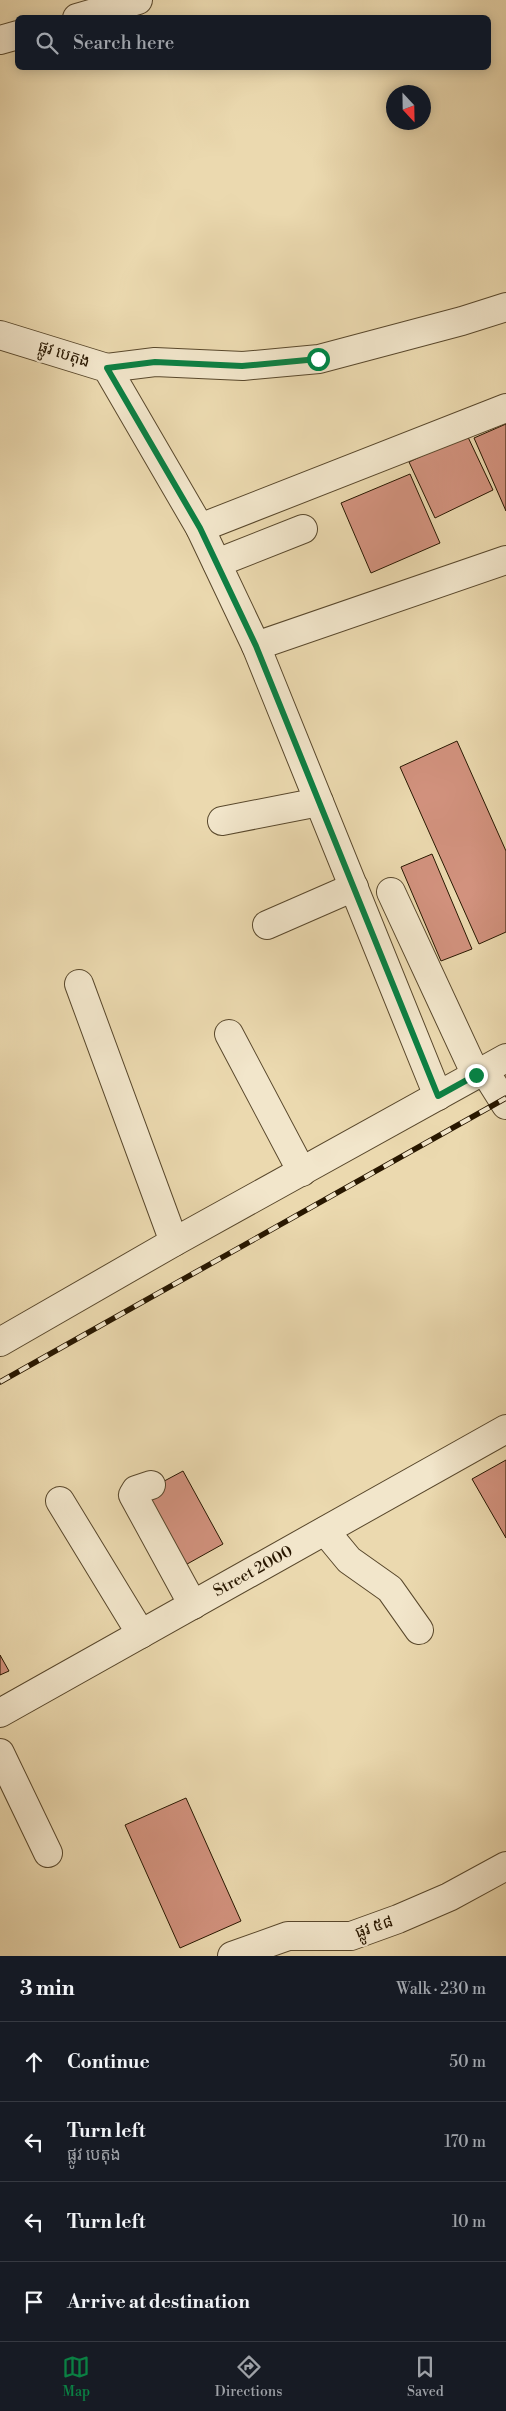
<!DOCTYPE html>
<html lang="en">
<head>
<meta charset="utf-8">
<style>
  body { margin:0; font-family:"Libre Bodoni","Noto Sans Khmer",serif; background:#20242c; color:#f1f3f6 }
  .compass { position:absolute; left:386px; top:85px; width:45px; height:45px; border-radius:50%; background:#171b24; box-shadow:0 2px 12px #0003; rotate:158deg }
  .stop { position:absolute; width:15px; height:15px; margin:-11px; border:4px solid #0b8043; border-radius:50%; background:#fff }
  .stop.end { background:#0b8043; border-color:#fff; box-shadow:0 1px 5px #0008 }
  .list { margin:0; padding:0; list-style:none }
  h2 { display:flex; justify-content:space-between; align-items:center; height:65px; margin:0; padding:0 20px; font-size:21px }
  h2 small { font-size:16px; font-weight:400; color:#9ea1a6 }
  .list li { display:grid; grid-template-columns:32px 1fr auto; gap:15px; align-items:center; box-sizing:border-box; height:80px; padding:0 20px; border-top:1px solid #363941 }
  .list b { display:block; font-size:19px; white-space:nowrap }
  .list p { margin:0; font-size:16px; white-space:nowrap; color:#9ea1a6 }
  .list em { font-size:16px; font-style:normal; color:#9ea1a6 }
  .icon { flex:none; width:28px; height:28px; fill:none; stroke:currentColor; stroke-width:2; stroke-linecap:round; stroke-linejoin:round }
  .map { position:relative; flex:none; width:506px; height:1956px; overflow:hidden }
  .search { position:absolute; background:#171b24; box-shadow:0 2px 12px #0003; left:15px; right:15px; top:15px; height:55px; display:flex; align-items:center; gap:12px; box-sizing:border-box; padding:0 18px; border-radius:8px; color:#9ea1a6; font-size:19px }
  .sheet { height:385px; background:#171b24 }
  nav { display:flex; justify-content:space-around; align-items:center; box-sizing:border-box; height:70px; border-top:1px solid #363941; background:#171b24; font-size:14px; color:#9ea1a6 }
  nav a { display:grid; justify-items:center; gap:2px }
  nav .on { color:#0b8043 }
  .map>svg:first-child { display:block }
</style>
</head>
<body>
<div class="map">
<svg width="506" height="1956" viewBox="0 0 506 1956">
  <rect width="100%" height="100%" fill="#ebd9af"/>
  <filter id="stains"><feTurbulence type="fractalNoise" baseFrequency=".004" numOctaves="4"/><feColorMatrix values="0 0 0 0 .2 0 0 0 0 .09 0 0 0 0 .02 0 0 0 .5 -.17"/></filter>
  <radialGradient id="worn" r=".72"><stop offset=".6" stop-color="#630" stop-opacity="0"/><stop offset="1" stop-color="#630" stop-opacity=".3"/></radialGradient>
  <g fill="#d2927e" stroke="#281700">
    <path d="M506,424v87l-32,-73z"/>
    <path d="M467,435l26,55 -58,28 -26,-56z"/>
    <path d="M410,474l30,69 -69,30 -30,-70z"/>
    <path d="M457,741l49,110v81l-27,12 -79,-177z"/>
    <path d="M432,854l40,95 -31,12 -40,-94z"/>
    <path d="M506,1460v78l-34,-59z"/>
    <path d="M183,1471l40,73 -43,24 -40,-74z"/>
    <path d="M0,1655l9,16 -9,4z"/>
    <path d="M186,1798l55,123 -61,27 -55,-123z"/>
  </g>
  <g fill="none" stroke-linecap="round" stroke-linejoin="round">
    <defs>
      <g id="minor">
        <path d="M77,18l61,-18"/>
        <path d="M0,40l18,-5"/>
        <path d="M0,335l107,33 93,160 56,118 182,450"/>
        <path d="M107,368l48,-6 88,4 76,-7 143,-38 44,-14"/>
        <path d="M200,528l306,-120"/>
        <path d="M217,563l86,-34"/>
        <path d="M256,646l250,-86"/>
        <path d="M222,821l97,-19"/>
        <path d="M391,892l85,183"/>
        <path d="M267,925l87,-38"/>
        <path d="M79,984l95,258"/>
        <path d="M229,1034l73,138"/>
        <path d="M484,1070l22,35"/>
        <path d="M0,1342l174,-100 332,-184"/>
        <path d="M151,1485l-15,5 -3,5 60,110"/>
        <path d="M60,1501l81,133"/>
        <path d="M325,1531l24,29 41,29 29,41"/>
        <path d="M0,1713l506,-284"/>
        <path d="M0,1753l48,100"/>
        <path d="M232,1956l56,-20h63l47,-17 51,-22 57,-31"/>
      </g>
    </defs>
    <use href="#minor" stroke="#59482c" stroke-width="30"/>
    <use href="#minor" stroke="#f2e6cb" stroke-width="28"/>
    <defs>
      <path id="rail" d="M0,1382l506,-284"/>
    </defs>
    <use href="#rail" stroke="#281700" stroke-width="5.5"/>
    <use href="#rail" stroke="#f2e6cb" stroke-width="4" stroke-dasharray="11" stroke-linecap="butt"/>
  </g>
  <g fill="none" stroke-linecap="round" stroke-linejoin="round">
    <path stroke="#0b8043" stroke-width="6" d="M318,359l-76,7 -87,-4 -48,6 93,160 56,118 182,450 38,-21"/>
  </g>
  <g text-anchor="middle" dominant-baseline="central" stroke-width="4.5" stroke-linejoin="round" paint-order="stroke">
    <g font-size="16" fill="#281700" stroke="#f2e6cb">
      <text transform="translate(64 354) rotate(18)">ផ្លូវ បេតុង</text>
      <text transform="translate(253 1571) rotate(-29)">Street 2000</text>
      <text transform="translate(374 1927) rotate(-19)">ផ្លូវ ៥៨</text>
    </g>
  </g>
  <rect width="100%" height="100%" filter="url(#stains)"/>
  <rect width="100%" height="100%" fill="url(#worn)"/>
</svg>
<svg class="compass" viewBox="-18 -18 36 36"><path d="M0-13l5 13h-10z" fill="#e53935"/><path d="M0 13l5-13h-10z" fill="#9ea1a6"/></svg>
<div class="stop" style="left:318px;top:359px"></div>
<div class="stop end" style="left:476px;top:1075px"></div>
<div class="search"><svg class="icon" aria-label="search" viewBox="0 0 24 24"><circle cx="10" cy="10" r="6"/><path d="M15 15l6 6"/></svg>Search here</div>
</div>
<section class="sheet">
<h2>3 min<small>Walk · 230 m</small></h2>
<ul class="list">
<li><svg class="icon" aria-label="ahead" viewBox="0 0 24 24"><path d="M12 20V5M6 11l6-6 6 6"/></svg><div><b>Continue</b></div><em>50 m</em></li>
<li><svg class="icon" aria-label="left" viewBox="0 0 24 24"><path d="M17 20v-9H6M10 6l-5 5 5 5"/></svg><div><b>Turn left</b><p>ផ្លូវ បេតុង</p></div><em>170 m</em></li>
<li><svg class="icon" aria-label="left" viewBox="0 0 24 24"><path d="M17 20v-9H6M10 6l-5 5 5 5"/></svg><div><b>Turn left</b></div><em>10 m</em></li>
<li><svg class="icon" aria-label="arrive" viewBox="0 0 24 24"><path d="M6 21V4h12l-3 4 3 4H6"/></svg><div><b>Arrive at destination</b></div></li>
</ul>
</section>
<nav>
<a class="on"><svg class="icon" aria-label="map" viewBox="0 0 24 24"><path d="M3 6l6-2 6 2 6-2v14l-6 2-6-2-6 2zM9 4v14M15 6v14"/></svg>Map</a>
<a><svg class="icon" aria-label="directions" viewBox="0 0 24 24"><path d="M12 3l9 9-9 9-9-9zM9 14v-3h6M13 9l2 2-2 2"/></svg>Directions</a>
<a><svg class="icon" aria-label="saved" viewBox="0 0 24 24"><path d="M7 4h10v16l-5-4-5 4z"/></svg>Saved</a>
</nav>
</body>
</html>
